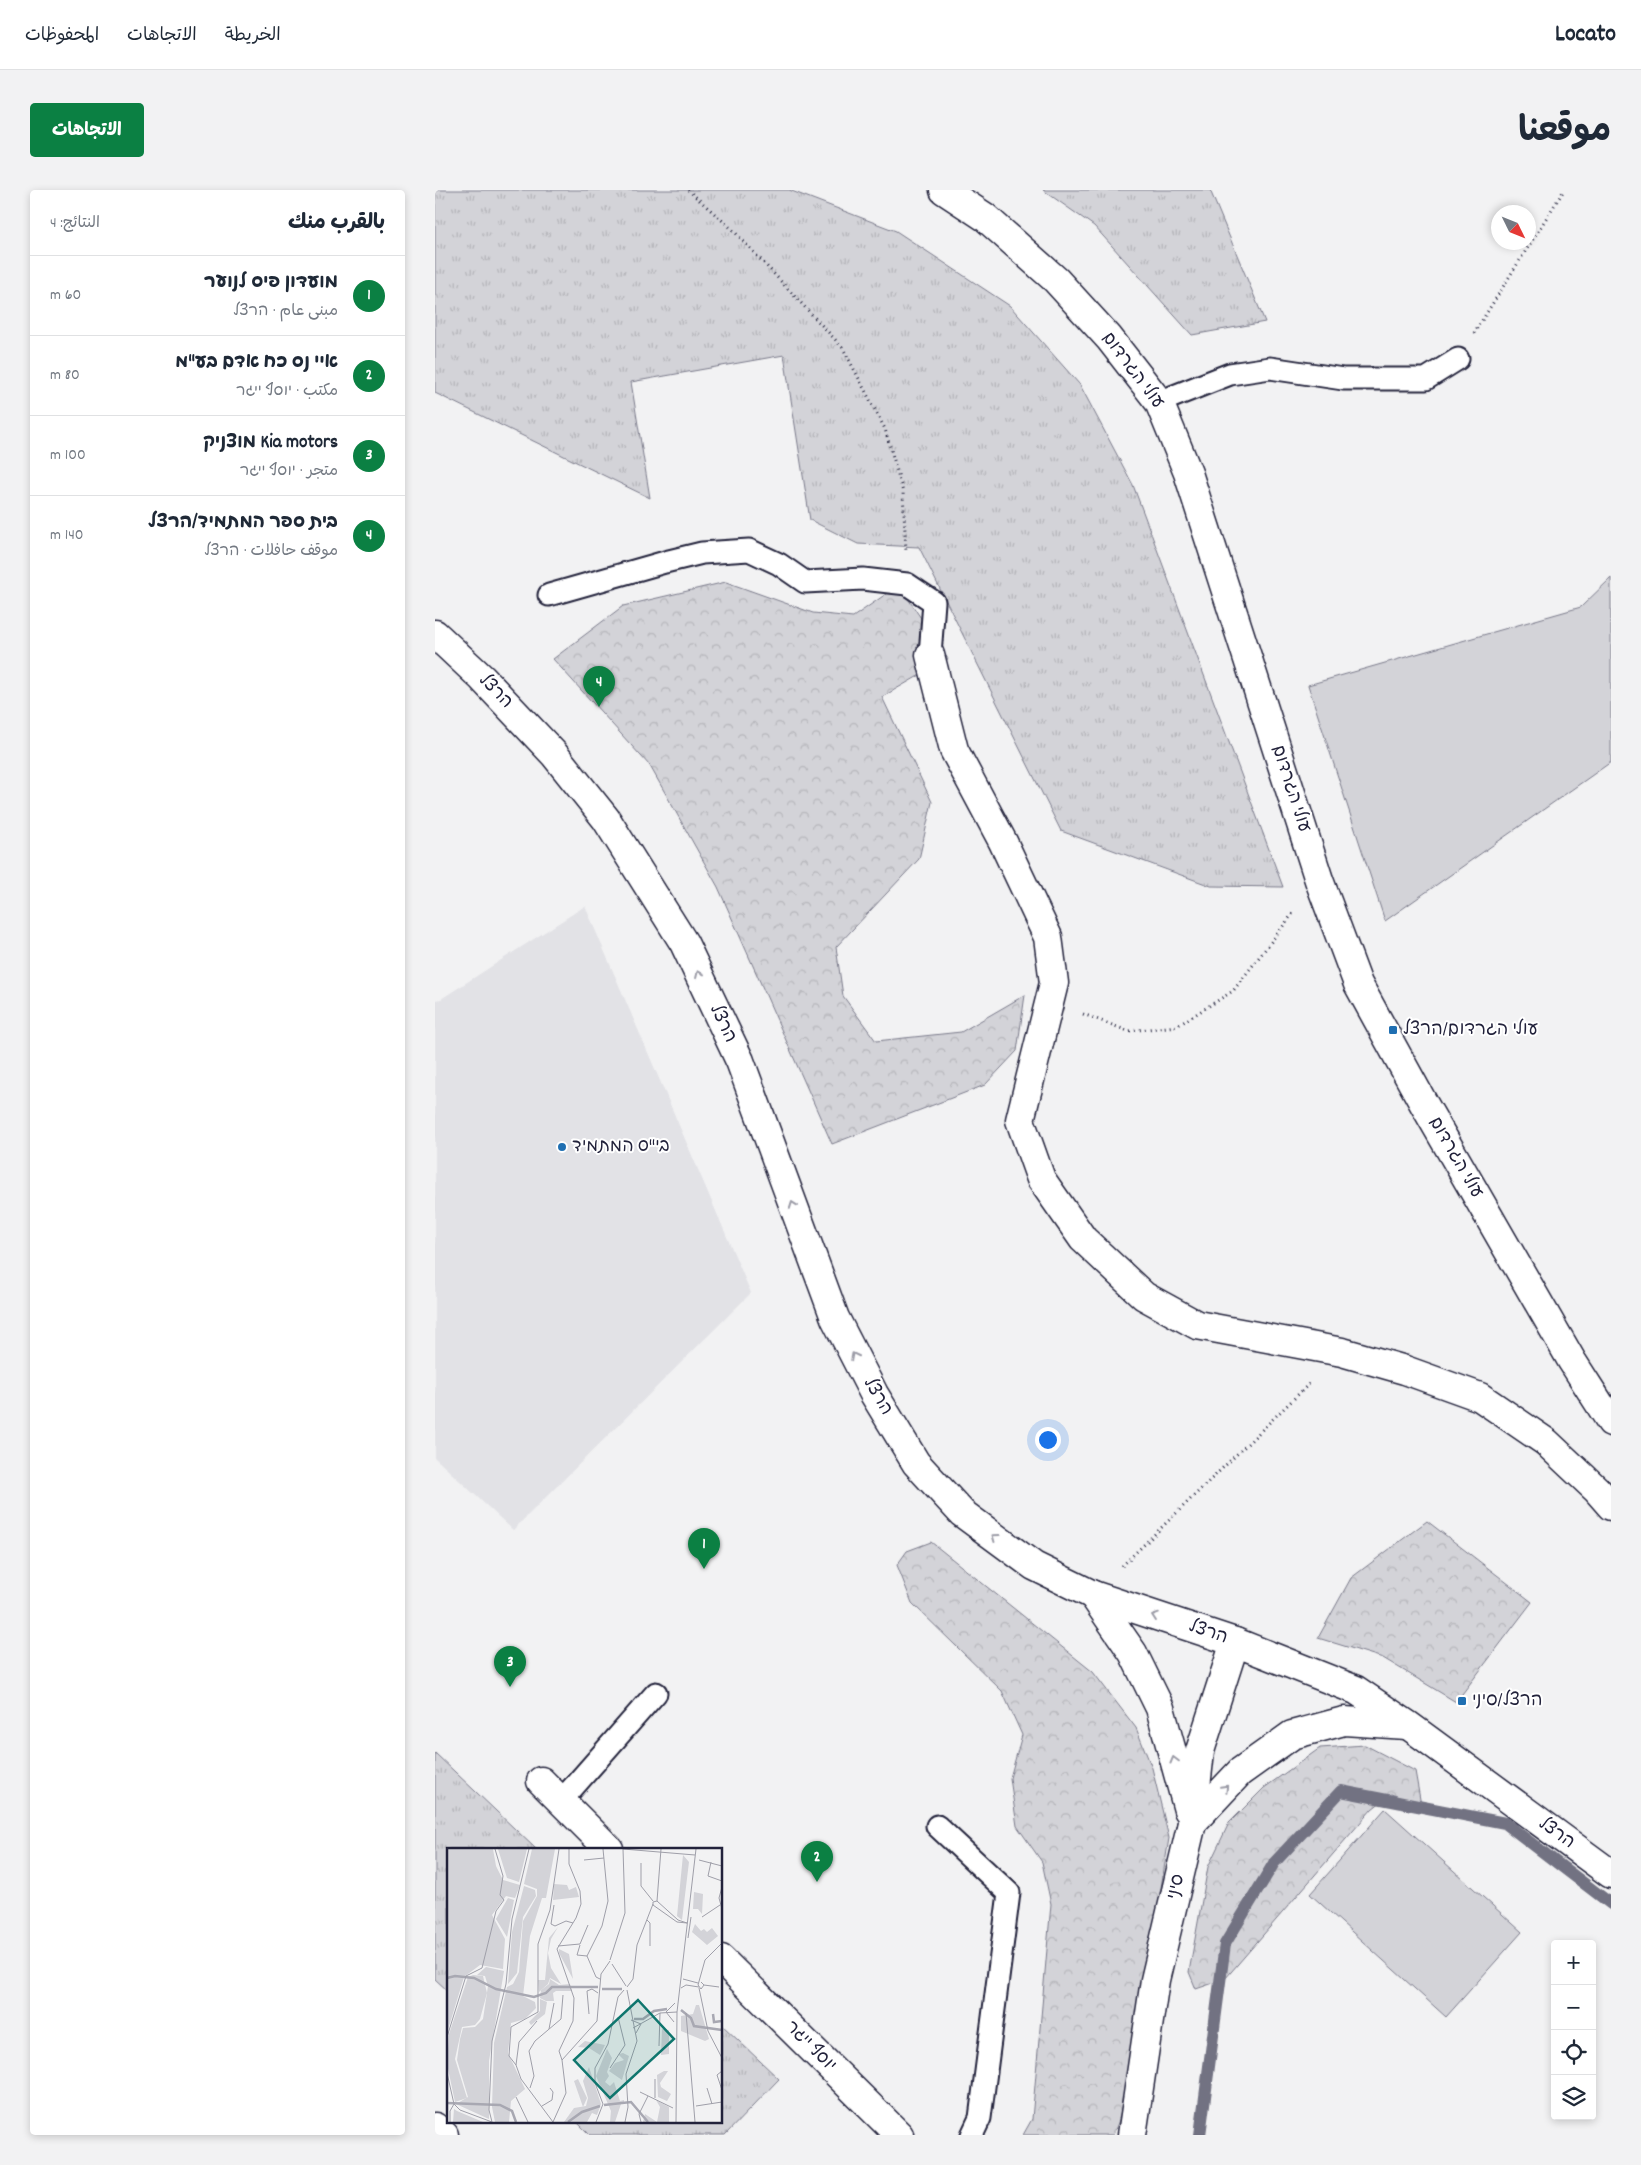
<!DOCTYPE html>
<html lang="ar">
<head>
<meta charset="utf-8">
<style>
  body { margin:0; font-family:Dekko,"Playpen Sans Arabic","Playpen Sans Hebrew",sans-serif; background:#f2f2f3; color:#1f2937; direction:rtl }
  .controls { position:absolute; right:15px; bottom:15px; display:grid; overflow:hidden; border-radius:5px; box-shadow:0 2px 8px #0003 }
  .controls button { width:45px; height:45px; display:grid; place-items:center; padding:0; border:0; border-bottom:1px solid #e0e1e3; background:#fff; color:#1f2937; font:25px sans-serif }
  .compass { position:absolute; left:1056px; top:15px; width:45px; height:45px; border-radius:50%; background:#fff; box-shadow:0 2px 8px #0003; rotate:133deg }
  .you { position:absolute; left:612px; top:1249px; width:18px; height:18px; margin:-12px; border:4px solid #fff; border-radius:50%; background:#1a73e8; box-shadow:0 0 0 8px #1a73e833 }
  .badge { display:grid; place-items:center; width:32px; height:32px; border-radius:50%; background:#0b8043; color:#fff; font-size:16px; font-weight:700 }
  .pin { position:absolute; translate:-50% -41px; filter:drop-shadow(0 1px 2px #0008) }
  .pin::after { content:''; position:absolute; top:26px; width:18px; height:15px; background:inherit; clip-path:polygon(0 0,100% 0,50% 100%) }
  .list { margin:0; padding:0; list-style:none }
  h2 { display:flex; justify-content:space-between; align-items:center; height:65px; margin:0; padding:0 20px; font-size:21px }
  h2 small { font-size:16px; font-weight:400; color:#747a83 }
  .list li { display:grid; grid-template-columns:32px 1fr auto; gap:15px; align-items:center; box-sizing:border-box; height:80px; padding:0 20px; border-top:1px solid #e0e1e3 }
  .list b { display:block; font-size:19px; white-space:nowrap }
  .list p { margin:0; font-size:16px; white-space:nowrap; color:#747a83 }
  .list em { font-size:16px; font-style:normal; color:#747a83 }
  .icon { flex:none; width:28px; height:28px; fill:none; stroke:currentColor; stroke-width:2; stroke-linecap:round; stroke-linejoin:round }
  .map { position:relative; flex:none; width:1176px; height:1945px; overflow:hidden; direction:ltr; border-radius:5px }
  header { display:flex; align-items:center; gap:30px; box-sizing:border-box; height:70px; padding:0 25px; background:#fff; border-bottom:1px solid #e0e1e3 }
  header strong { font-size:24px }
  nav { display:flex; gap:28px; margin-inline-start:auto; font-size:18px }
  .intro { display:flex; align-items:center; justify-content:space-between; box-sizing:border-box; height:120px; padding:0 30px }
  h1 { margin:0; font-size:35px }
  .button { padding:12px 22px; border-radius:5px; background:#0b8043; color:#fff; font-size:18px; font-weight:700 }
  main { display:flex; gap:30px; padding:0 30px }
  aside { flex:1; background:#fff; border-radius:5px; box-shadow:0 2px 8px #0003 }
  .map>svg:first-child { display:block }
</style>
</head>
<body>
<header>
<strong>Locato</strong>
<nav><a>الخريطة</a><a>الاتجاهات</a><a>المحفوظات</a></nav>
</header>
<div class="intro"><h1>موقعنا</h1><a class="button">الاتجاهات</a></div>
<main>
<div class="map">
<svg width="1176" height="1945" viewBox="0 0 1176 1945">
  <defs>
    <pattern id="grass-tufts" width="24" height="20" patternUnits="userSpaceOnUse" patternTransform="scale(1.25)"><rect width="24" height="20" fill="#d3d3d8"/><path d="M3 7l-1-3M5 7V3M7 7l1-3M15 17l-1-3M17 17v-4M19 17l1-3" fill="none" stroke="#b5b5ba"/></pattern>
    <pattern id="forest-crowns" width="20" height="18" patternUnits="userSpaceOnUse" patternTransform="scale(1.25)"><rect width="20" height="18" fill="#d3d3d8"/><path d="M2 6a3 3 0 1 1 6 0M12 15a3 3 0 1 1 6 0" fill="none" stroke="#b5b5ba"/></pattern>
  </defs>
  <rect width="100%" height="100%" fill="#f2f2f3"/>
  <filter id="ink" filterUnits="userSpaceOnUse"><feTurbulence type="fractalNoise" baseFrequency=".02" numOctaves="2"/><feDisplacementMap in="SourceGraphic" scale="10" xChannelSelector="R" yChannelSelector="G"/><feConvolveMatrix kernelMatrix="1 2 1 2 8 2 1 2 1" color-interpolation-filters="sRGB"/></filter>
  <g filter="url(#ink)">
    <path fill="#e2e2e6" d="M150,716l166,387 -238,237 -78,-72v-458l6,-1z"/>
    <g fill="url(#grass-tufts)" stroke="#7a7a8a">
      <path d="M0,0h354l107,41 114,75 70,79 53,100 150,402 -72,-1 -150,-55 -142,-284 -61,-3 -48,-24 -26,-165 -153,27 19,116 -215,-105z"/>
      <path d="M608,0h167l55,132 -73,13 -98,-109z"/>
      <path d="M0,1563l101,96h-87v143l-14,-13z"/>
      <path d="M286,1834l58,55 -54,56h-135l-14,-14h145z"/>
    </g>
    <g fill="url(#forest-crowns)" stroke="#7a7a8a">
      <path d="M291,392l87,31 40,4 46,-32 49,74 -66,38 50,105 -13,57 -83,88 7,49 33,45 85,-9 64,-37 -8,56 -32,34 -153,59 -114,-257 -68,-121 -97,-107 70,-53z"/>
      <path d="M992,1331l105,81 -76,100 -73,-44 -65,-20 33,-60z"/>
      <path d="M496,1352l162,130 43,56 16,40 17,70 -25,155 -25,127 -6,15h-90l9,-16 19,-215 -9,-42 -25,-36 -7,-48 12,-43 -20,-44 -90,-88 -15,-38 10,-14z"/>
      <path d="M930,1555l50,26 6,34 -30,-11 -19,15 -147,170 -29,10 -7,-17 19,-105 21,-44 35,-35 56,-40z"/>
    </g>
    <g fill="#d3d3d8" stroke="#7a7a8a">
      <path d="M1176,388v184l-226,159 -77,-236 273,-78z"/>
      <path d="M950,1619l137,123 -76,85 -136,-123z"/>
    </g>
    <g fill="none" stroke-linecap="round" stroke-linejoin="round">
      <path stroke="#727282" stroke-width="12" d="M765,1945l25,-191 49,-81 67,-72 164,32 106,81"/>
      <defs>
        <g id="service">
          <path d="M724,212l71,-28 40,-6 73,11h83l32,-20"/>
          <path d="M114,405l116,-33 37,-9 47,-3 30,14 26,18 58,-3 44,5 27,18 -4,53"/>
          <path d="M126,1611l95,-108"/>
          <path d="M502,1636l72,67 -29,225 -8,17"/>
        </g>
        <g id="minor">
          <path d="M0,444l47,44 72,76 52,65 78,124 56,118 95,257 39,76 42,69 46,50 72,53 59,29 142,47"/>
          <path d="M495,465l24,95 49,92 45,95 6,46 -34,137 21,59 42,60 61,57 53,29 145,27 63,18 75,27 66,45 51,48 14,16"/>
          <path d="M106,1591l68,68"/>
          <path d="M286,1769l178,176"/>
        </g>
        <g id="tertiary">
          <path d="M509,0l41,27 71,63 53,58 50,64 29,71 131,407 39,104 67,122 147,255 39,61"/>
          <path d="M658,1405l40,58 27,55 28,102"/>
          <path d="M757,1633l48,-51 52,-37 52,-14 63,4"/>
          <path d="M697,1945l23,-155 37,-157 8,-72 35,-109 121,48 52,35 203,149"/>
        </g>
        <path id="trunk" d="M0,1937l9,8"/>
      </defs>
      <use href="#service" stroke="#22223b" stroke-width="25"/>
      <use href="#minor" stroke="#22223b" stroke-width="31"/>
      <use href="#tertiary" stroke="#22223b" stroke-width="31"/>
      <use href="#trunk" stroke="#22223b" stroke-width="31"/>
      <g stroke="#22223b" stroke-width="3" stroke-dasharray="1 4" stroke-linecap="butt">
        <path d="M253,0l45,40 110,118 42,81 18,63 3,59"/>
        <path d="M1039,143l90,-143"/>
        <path d="M648,824l45,17 49,-5 56,-35 61,-79"/>
        <path d="M687,1376l189,-184"/>
      </g>
      <use href="#service" stroke="#fff" stroke-width="21"/>
      <use href="#minor" stroke="#fff" stroke-width="28"/>
      <use href="#tertiary" stroke="#fff" stroke-width="28"/>
      <use href="#trunk" stroke="#fff" stroke-width="28"/>
    </g>
    <defs><path id="oneway-chevron" d="M-2-3.5L2.5 0L-2 3.5" fill="none" stroke-width="1.6" stroke-linecap="round" stroke-linejoin="round" transform="scale(1.25)"/></defs>
    <g stroke="#9c9ca7">
      <use href="#oneway-chevron" transform="translate(264 784) rotate(-115)"/>
      <use href="#oneway-chevron" transform="translate(358 1015) rotate(-110)"/>
      <use href="#oneway-chevron" transform="translate(419 1166) rotate(-117)"/>
      <use href="#oneway-chevron" transform="translate(560 1347) rotate(-144)"/>
      <use href="#oneway-chevron" transform="translate(720 1426) rotate(-161)"/>
      <use href="#oneway-chevron" transform="translate(739 1570) rotate(-105)"/>
      <use href="#oneway-chevron" transform="translate(790 1598) rotate(-46)"/>
    </g>
  </g>
  <g fill="#1f6fb2" stroke="#fff" stroke-width="2">
    <rect x="953" y="835" width="10" height="10" rx="2.5"/>
    <circle cx="127" cy="957" r="5"/>
    <rect x="1022" y="1506" width="10" height="10" rx="2.5"/>
  </g>
  <g text-anchor="middle" dominant-baseline="central" stroke-width="4" stroke-linejoin="round" paint-order="stroke">
    <g font-size="18" fill="#22223b" stroke="#fff">
      <text transform="translate(697 181) rotate(53)">עולי הגרדום</text>
      <text transform="translate(60 502) rotate(46)">הרצל</text>
      <text transform="translate(855 599) rotate(72)">עולי הגרדום</text>
      <text transform="translate(287 834) rotate(65)">הרצל</text>
      <text transform="translate(1020 968) rotate(60)">עולי הגרדום</text>
      <text transform="translate(442 1207) rotate(60)">הרצל</text>
      <text transform="translate(773 1443) rotate(19)">הרצל</text>
      <text transform="translate(1121 1644) rotate(36)">הרצל</text>
      <text transform="translate(742 1697) rotate(-77)">סיני</text>
      <text transform="translate(375 1857) rotate(45)">יוסף ייגר</text>
    </g>
    <g font-size="18" fill="#22223b" stroke="#fff" text-anchor="start">
      <text x="968" y="840">עולי הגרדום/הרצל</text>
      <text x="137" y="957">בי"ס המתמיד</text>
      <text x="1037" y="1511">הרצל/סיני</text>
    </g>
  </g>
  <g transform="translate(12 1658)">
    <rect width="275" height="275" fill="#f2f2f3"/>
    <path d="M51,1h29l-8,33 -12,-4zM85,1h23l-9,49h-4l-12,38 -7,60 12,6 1,6 -11,11 -14,4 -3,30 17,36 -14,12 -2,21h-14l-3,-15 2,-64 13,-56 6,-3 6,-12 4,-51 14,-25v-7l-13,-5zM61,50l6,2 -7,37 -11,-18zM248,76l6,7 3,-2 3,3 5,-4 6,8 -11,9 -15,-13zM111,79l-7,12 -3,14 3,15 10,16 -11,-6 -2,6 -9,8 -1,-12h7l4,-42zM39,119l18,4 -15,90v58l-33,-15 12,-7 -11,-37 3,-21 3,-11 12,-1 8,-8 5,-33 -3,-10 -8,-1zM93,151l7,3 -2,12 -14,11 -2,-3 11,-11zM215,181l7,1v24l-8,1zM160,201l5,9 -5,14 2,4 -4,6 5,4 4,-4 6,19 4,-1v3l-3,1 -6,18h-5l1,-11 -15,-35zM142,219l12,37 -4,11 -5,-2 -5,9h-23l10,-14 12,-2 2,-8 -5,-17zM7,261l3,2 26,11h-30z" fill="#d3d3d8"/>
    <path d="M0,1h46l3,17 7,14 17,5 -5,13 -9,-2 -14,19 13,24 -2,30 -23,-4 -16,12 -17,56zM77,38l11,4 1,6 -13,21 -6,56 -9,11 4,-52zM112,101l10,5 4,25 -14,-26zM26,127l10,1 4,17 -7,26 -5,6 -13,2 -7,32 12,39 -12,4 -8,-38 2,-30 19,-57zM103,131l9,6 11,-1 2,7h-16l-3,2 1,8h-8l-6,-3 1,-8 8,-6zM249,157h3l10,34 -4,2 -24,-10v-15l12,-2zM176,205l6,3 -7,24 -13,-9 6,-8 9,-3 -6,-6zM217,223h4l-8,12 1,4 10,7 -4,7 -9,-4 -1,-22zM131,231l9,19 -4,9 -9,-26zM209,252l13,7v15h-26l2,-8 12,8 3,-15z" fill="#d3d3d8"/>
    <path d="M236,7l6,7 -7,58 -5,-4zM107,36l13,1 2,5 7,-3 3,10 -26,3zM247,44l9,2 -1,20 -4,-5h-5zM138,193l20,4 -5,10 -11,-7 -11,-1z" fill="#d3d3d8"/>
    <path fill="none" stroke="#a8a8b2" stroke-width="2.5" d="M0,130l8,-2 19,2 22,11 38,8 12,-4 6,-6h46M155,141h20M234,162l10,8 3,8 28,4M266,166l1,8 8,-1M187,171h9l11,-8 13,-2M0,255l53,2 12,6 4,11M157,257l27,-3 17,20M121,274l14,-10 18,-6"/>
    <path fill="none" stroke="#9f9fa9" stroke-width="1" d="M176,1l72,6M137,12l20,-2M252,12l23,6M264,14l-3,14 14,5M194,15v23l12,15M275,39l-3,11 3,11M210,53l21,19 9,3 -10,-1 -24,-17v-3zM210,53l4,-52M107,57l-3,19 4,2 11,-5 7,2M255,69l18,-12M200,72l3,3v23M241,90l3,-21M133,97l-3,10 10,1M111,98l22,-2 8,-19M163,112l15,-47 -2,-64M165,116l14,22M153,131l-4,-2 -9,-21 15,-30 6,-25 -5,-52M236,131l15,4M254,134l3,3 -3,4 -3,-4 7,-25 17,-17M257,137l15,2M180,139l6,-8 4,-34 16,-41M234,140l5,-3 13,2M252,140l9,43 14,27M239,165l9,109M142,166l-2,-23 5,-2 6,4M184,172l10,4 -5,9M90,173l-18,21 -3,23 5,14 32,43M227,174l-8,-10 9,-9M186,180l27,-15 17,-1M102,181l5,-26M0,189l19,-61 16,-8 14,-57 8,-11 -4,-5 3,-19 -8,-27M212,198l1,-33M115,212l-3,-9 14,-30 1,-23 -17,-49 19,-31 5,-14 -1,-13 -11,-27v-15M69,217l-7,-9 2,-29 27,-15v-68l12,-34 9,-61M163,220l15,-23 -7,-28M275,223l-5,4 5,15M0,225l7,31 6,6 32,12M83,240l4,-12 -5,-25 6,-10 26,-22 2,-24M260,240l5,16M193,244l33,16M69,249l12,25M208,250v-19M95,258l10,-6 1,-8 -3,-4M249,258l26,-4M3,274v-11l4,-7M45,274l-3,-12 3,-69 14,-57 6,-65 17,-70M106,274l13,-29 -4,-33 35,-39 4,-47 9,-13M149,274l7,-18 -8,-21v-15l13,-24 10,-47 6,-7M178,274l3,-15 -2,-33 11,-33 -10,-51M194,274l-2,-8 9,-18M229,274l1,-110 19,-163"/>
    <path fill="#0f766e" fill-opacity="0.15" stroke="#0f766e" stroke-width="2.5" d="M191,152l36,39 -64,59 -36,-38z"/>
    <rect width="275" height="275" fill="none" stroke="#22223b" stroke-width="2.5"/>
  </g>
</svg>
<div class="controls">
<button>+</button>
<button>−</button>
<button><svg class="icon" aria-label="locate" viewBox="0 0 24 24"><circle cx="12" cy="12" r="6"/><path d="M12 2v4M12 18v4M2 12h4M18 12h4"/></svg></button>
<button><svg class="icon" aria-label="layers" viewBox="0 0 24 24"><path d="M12 4l9 5-9 5-9-5zM3 14l9 5 9-5"/></svg></button>
</div>
<svg class="compass" viewBox="-18 -18 36 36"><path d="M0-13l5 13h-10z" fill="#e53935"/><path d="M0 13l5-13h-10z" fill="#747a83"/></svg>
<div class="you"></div>
<div class="pin badge" style="left:269px;top:1379px">1</div>
<div class="pin badge" style="left:382px;top:1692px">2</div>
<div class="pin badge" style="left:75px;top:1497px">3</div>
<div class="pin badge" style="left:164px;top:517px">4</div>
</div>
<aside>
<h2>بالقرب منك<small>النتائج: 4</small></h2>
<ul class="list">
<li><span class="badge">1</span><div><b>מועדון פיס לנוער</b><p>مبنى عام · הרצל</p></div><em>60 m</em></li>
<li><span class="badge">2</span><div><b>איי נס כח אדם בע&quot;מ</b><p>مكتب · יוסף ייגר</p></div><em>80 m</em></li>
<li><span class="badge">3</span><div><b>Kia motors מוצניק</b><p>متجر · יוסף ייגר</p></div><em>100 m</em></li>
<li><span class="badge">4</span><div><b>בית ספר המתמיד/הרצל</b><p>موقف حافلات · הרצל</p></div><em>140 m</em></li>
</ul>
</aside>
</main>
</body>
</html>
